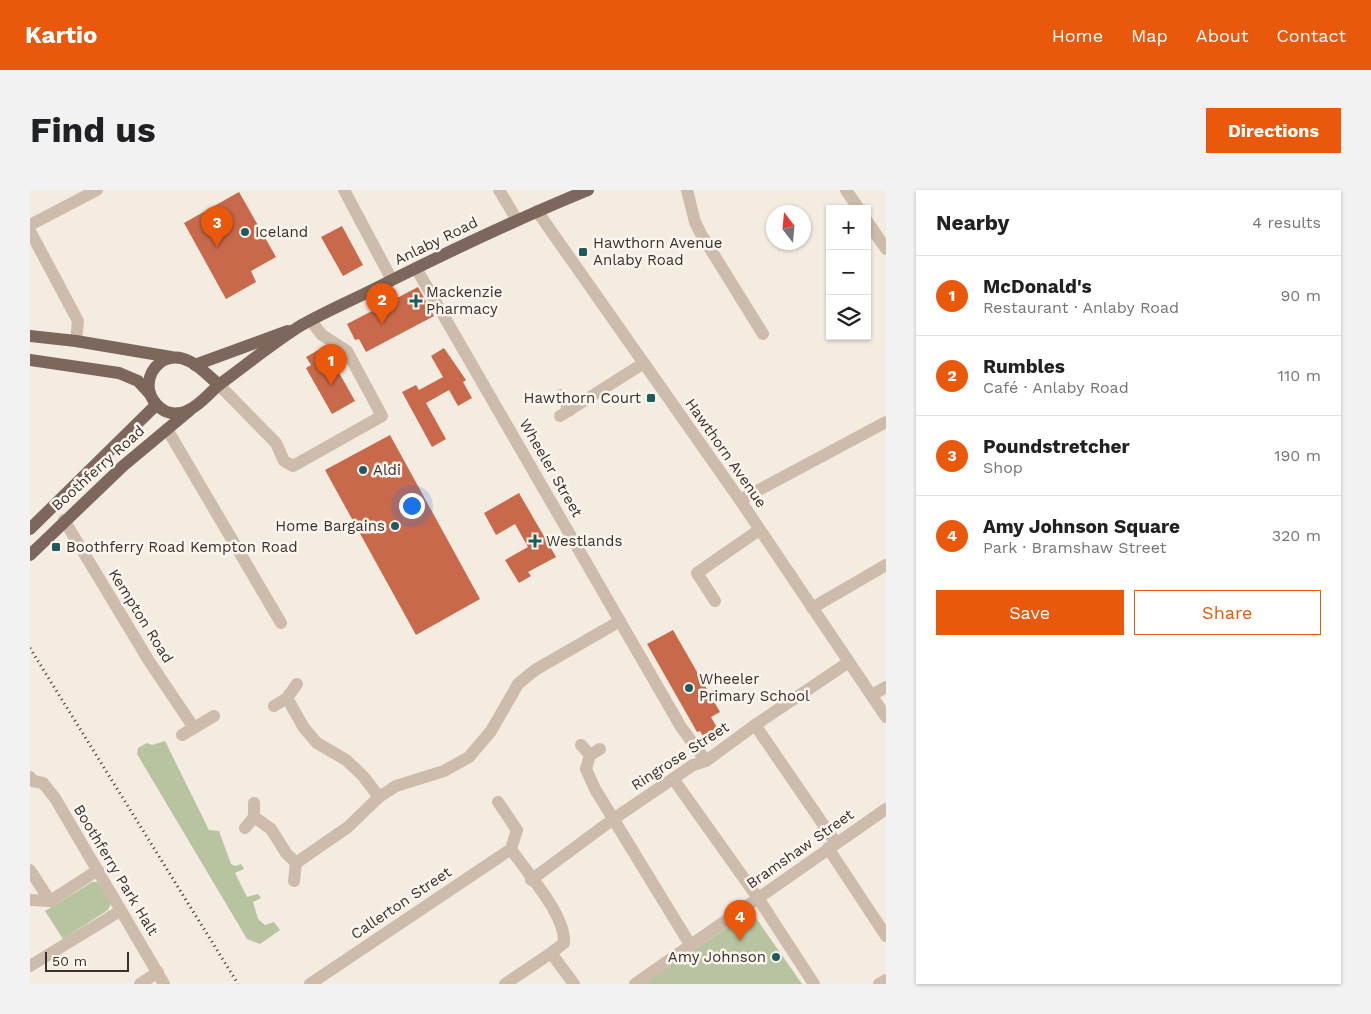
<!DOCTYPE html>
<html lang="en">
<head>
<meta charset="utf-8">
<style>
  body { margin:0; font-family:"Work Sans",sans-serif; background:#f2f2f2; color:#202124 }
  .controls { position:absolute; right:15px; top:15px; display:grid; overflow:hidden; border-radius:0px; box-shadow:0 1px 4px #0004 }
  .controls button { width:45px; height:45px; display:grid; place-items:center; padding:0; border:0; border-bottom:1px solid #e0e0e0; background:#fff; color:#202124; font:25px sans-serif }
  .compass { position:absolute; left:736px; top:15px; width:45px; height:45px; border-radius:50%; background:#fff; box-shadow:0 1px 4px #0004; rotate:344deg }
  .scale { position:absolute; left:15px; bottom:12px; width:84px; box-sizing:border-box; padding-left:5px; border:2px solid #3b302b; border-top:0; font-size:14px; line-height:18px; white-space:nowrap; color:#3b302b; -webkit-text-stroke:4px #fbf5ee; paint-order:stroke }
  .you { position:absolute; left:381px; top:315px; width:18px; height:18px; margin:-12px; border:4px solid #fff; border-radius:50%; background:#1a73e8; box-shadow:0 0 0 8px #1a73e833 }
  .badge { display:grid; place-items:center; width:32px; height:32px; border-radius:50%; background:#ea580c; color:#fff; font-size:16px; font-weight:700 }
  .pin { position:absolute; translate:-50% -41px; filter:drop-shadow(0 1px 2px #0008) }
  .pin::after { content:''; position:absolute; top:26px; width:18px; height:15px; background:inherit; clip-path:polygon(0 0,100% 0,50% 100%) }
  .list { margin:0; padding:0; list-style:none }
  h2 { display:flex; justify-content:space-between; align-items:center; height:65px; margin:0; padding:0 20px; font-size:21px }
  h2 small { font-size:16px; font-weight:400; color:#757577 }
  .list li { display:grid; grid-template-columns:32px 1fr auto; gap:15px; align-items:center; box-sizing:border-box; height:80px; padding:0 20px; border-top:1px solid #e0e0e0 }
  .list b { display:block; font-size:19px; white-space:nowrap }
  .list p { margin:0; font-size:16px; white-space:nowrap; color:#757577 }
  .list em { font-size:16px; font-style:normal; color:#757577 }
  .actions { display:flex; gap:10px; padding:15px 20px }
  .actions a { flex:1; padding:11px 0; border:1px solid #ea580c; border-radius:0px; text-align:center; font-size:18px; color:#ea580c }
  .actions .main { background:#ea580c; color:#fff }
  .icon { flex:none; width:28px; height:28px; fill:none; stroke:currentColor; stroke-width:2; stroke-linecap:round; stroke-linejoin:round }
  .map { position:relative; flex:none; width:856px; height:794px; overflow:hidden; border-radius:0px }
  header { display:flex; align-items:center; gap:30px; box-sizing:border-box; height:70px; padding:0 25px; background:#ea580c; color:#fff }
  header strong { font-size:24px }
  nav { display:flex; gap:28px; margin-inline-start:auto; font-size:18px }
  .intro { display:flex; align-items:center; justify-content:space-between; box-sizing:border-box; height:120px; padding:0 30px }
  h1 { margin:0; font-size:35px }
  .button { padding:12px 22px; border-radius:0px; background:#ea580c; color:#fff; font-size:18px; font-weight:700 }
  main { display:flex; gap:30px; padding:0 30px }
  aside { flex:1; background:#fff; border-radius:0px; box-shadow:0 1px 4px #0004 }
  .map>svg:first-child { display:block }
</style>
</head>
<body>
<header>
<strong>Kartio</strong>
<nav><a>Home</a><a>Map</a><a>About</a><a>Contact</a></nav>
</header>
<div class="intro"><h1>Find us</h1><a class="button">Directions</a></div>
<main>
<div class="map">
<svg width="856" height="794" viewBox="0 0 856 794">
  <rect width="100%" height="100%" fill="#f4ebe1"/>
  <g fill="#b8c4a0">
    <path d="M135,551l44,89 10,1 12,33 4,2 6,-2 3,5 -9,4 12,24 11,-3 3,4 -8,4 5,17 7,6 9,-3 6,8 -20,14 -13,-5 -110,-185 1,-6 9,-5 5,2z"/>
    <path d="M62,692h7l12,21 -3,7 -45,29 -18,-28z"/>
    <path d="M721,721l51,73h-158z"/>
  </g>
  <g fill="#c8694b">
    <path d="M209,2l37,65 -25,14 5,11 -30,17 -42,-76z"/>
    <path d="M312,36l21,39 -20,11 -22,-39z"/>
    <path d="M388,97l16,29 -68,36 -7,-13 -4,1 -8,-16z"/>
    <path d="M414,158l22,32 -3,2 9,16 -14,8 -9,-16 -23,13 20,36 -14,8 -30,-55 14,-7 3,5 24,-13 -12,-21z"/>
    <path d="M290,159l4,9 5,-3 26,46 -23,13 -26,-46 5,-3 -5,-8z"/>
    <path d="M360,245l90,164 -64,36 -91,-165z"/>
    <path d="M489,303l37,64 -28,15 3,4 -12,7 -14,-23 23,-13 -13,-23 -19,11 -12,-22z"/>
    <path d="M643,440l47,82 -9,5 10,18 -14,8 -7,-12 -3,1 -50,-88z"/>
  </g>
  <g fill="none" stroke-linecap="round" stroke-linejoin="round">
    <g stroke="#cdbbac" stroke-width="12">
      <path d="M314,0l48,90"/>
      <path d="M469,0l18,30"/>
      <path d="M657,0l8,32 6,12 62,100"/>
      <path d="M816,0l13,19"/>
      <path d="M507,21l203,289 146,217"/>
      <path d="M837,31l19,28"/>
      <path d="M0,35l67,-35"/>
      <path d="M0,41l48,90 -2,20"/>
      <path d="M386,78l265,459 25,34"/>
      <path d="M189,195l57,58 8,18 9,5 89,-50 -35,-65 -25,-16 -11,-14"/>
      <path d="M531,205l9,15"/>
      <path d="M530,226l84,-53"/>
      <path d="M137,239l114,194"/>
      <path d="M710,310l146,-78"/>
      <path d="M34,330l85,141 45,67"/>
      <path d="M685,411l-18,-28 62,-43"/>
      <path d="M782,418l74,-43"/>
      <path d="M842,505l14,-8"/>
      <path d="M257,508l17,30 13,15 29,17 17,16 16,21"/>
      <path d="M244,516l13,-8 10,-14"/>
      <path d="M725,535l81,118"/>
      <path d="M152,545l32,-19"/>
      <path d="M551,555l9,10"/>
      <path d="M570,559l-10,6 -4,14 9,20 96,157"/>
      <path d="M0,587l3,4 10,2 12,15 109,186"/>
      <path d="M644,590l84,118 56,86"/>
      <path d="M224,627l17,12 15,24 10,10"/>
      <path d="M215,638l9,-11v-14"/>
      <path d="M798,658l58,88"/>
      <path d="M481,659c16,24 55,66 53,94l-13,10 23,31"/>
      <path d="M0,680l20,31 48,-31"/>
      <path d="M501,690l81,-60 81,-55 13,-4 49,-36 94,-63"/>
      <path d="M264,691l2,-18 52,-36 31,-30 17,-11 48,-15 25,-14 22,-26 27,-47 17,-14 85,-49"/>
      <path d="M0,710l20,1"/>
      <path d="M0,776l90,-55"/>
      <path d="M110,794l18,-12"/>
      <path d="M280,794l201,-135 6,-19 -19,-28"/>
      <path d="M475,794l46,-31"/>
      <path d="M605,794l251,-175"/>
      <path d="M849,794l7,-4"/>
    </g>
    <g stroke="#7d675c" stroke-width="12">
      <path d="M0,146l46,5 95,16"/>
      <path d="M0,170l89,13 19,8 12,13"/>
      <path d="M165,175l93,-34"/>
      <path d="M189,195c-15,-13 -33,-35 -55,-25 -6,3 -12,10 -14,17 -6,19 11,40 31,36 16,-4 27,-19 39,-29 26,-19 53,-41 80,-58 30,-17 62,-30 92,-46 64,-32 130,-63 196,-90"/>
      <path d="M0,339l126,-124"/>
      <path d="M0,365l93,-89 66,-55"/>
    </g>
    <path stroke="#3b302b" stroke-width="3" stroke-dasharray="1 4" stroke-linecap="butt" d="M0,458l208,336"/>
  </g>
  <g fill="#1f5a5e" stroke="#fbf5ee" stroke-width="2">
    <circle cx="215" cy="42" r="5"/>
    <rect x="548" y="57" width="10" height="10" rx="2.5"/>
    <path d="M383.5 103.5h5v5h5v5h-5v5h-5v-5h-5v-5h5z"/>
    <rect x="616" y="203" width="10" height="10" rx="2.5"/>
    <circle cx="333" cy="280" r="5"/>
    <circle cx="365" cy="336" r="5"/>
    <path d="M502.5 343.5h5v5h5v5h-5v5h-5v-5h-5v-5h5z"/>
    <rect x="21" y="352" width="10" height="10" rx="2.5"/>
    <circle cx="659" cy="498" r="5"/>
    <circle cx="746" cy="767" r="5"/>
  </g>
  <g text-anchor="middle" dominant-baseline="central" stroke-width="5" stroke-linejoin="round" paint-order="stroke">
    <g font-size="15" fill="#3b302b" stroke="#fbf5ee" text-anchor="start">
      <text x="225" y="42">Iceland</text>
      <text x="563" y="53">Hawthorn Avenue<tspan x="563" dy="17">Anlaby Road</tspan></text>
      <text x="396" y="102">Mackenzie<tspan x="396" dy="17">Pharmacy</tspan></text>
      <text x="611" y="208" text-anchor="end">Hawthorn Court</text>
      <text x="343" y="280">Aldi</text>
      <text x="355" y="336" text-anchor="end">Home Bargains</text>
      <text x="516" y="351">Westlands</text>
      <text x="36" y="357">Boothferry Road Kempton Road</text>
      <text x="669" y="489">Wheeler<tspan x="669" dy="17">Primary School</tspan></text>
      <text x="736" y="767" text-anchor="end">Amy Johnson</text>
    </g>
    <g font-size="15" fill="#3b302b" stroke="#fbf5ee">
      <text transform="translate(406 51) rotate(-26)">Anlaby Road</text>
      <text transform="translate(696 263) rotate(55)">Hawthorn Avenue</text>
      <text transform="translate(68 278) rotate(-42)">Boothferry Road</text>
      <text transform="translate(521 278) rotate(60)">Wheeler Street</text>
      <text transform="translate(111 426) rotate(58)">Kempton Road</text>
      <text transform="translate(650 566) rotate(-33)">Ringrose Street</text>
      <text transform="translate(770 659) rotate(-35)">Bramshaw Street</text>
      <text transform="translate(86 680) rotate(59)">Boothferry Park Halt</text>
      <text transform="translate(371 713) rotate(-34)">Callerton Street</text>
    </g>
  </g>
</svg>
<div class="controls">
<button>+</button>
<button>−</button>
<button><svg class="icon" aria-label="layers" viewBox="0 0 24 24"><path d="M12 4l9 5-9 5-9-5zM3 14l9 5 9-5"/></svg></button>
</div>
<svg class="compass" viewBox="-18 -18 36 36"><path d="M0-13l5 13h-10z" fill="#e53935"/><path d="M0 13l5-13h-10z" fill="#757577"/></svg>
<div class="scale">50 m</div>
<div class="you"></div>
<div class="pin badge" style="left:301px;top:195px">1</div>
<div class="pin badge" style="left:352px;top:134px">2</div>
<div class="pin badge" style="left:187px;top:57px">3</div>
<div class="pin badge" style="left:710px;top:751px">4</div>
</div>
<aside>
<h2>Nearby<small>4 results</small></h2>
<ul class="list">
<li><span class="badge">1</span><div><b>McDonald's</b><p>Restaurant · Anlaby Road</p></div><em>90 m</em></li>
<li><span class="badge">2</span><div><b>Rumbles</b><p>Café · Anlaby Road</p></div><em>110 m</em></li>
<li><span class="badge">3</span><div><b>Poundstretcher</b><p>Shop</p></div><em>190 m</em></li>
<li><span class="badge">4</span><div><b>Amy Johnson Square</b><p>Park · Bramshaw Street</p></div><em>320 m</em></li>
</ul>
<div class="actions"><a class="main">Save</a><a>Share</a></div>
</aside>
</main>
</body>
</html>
